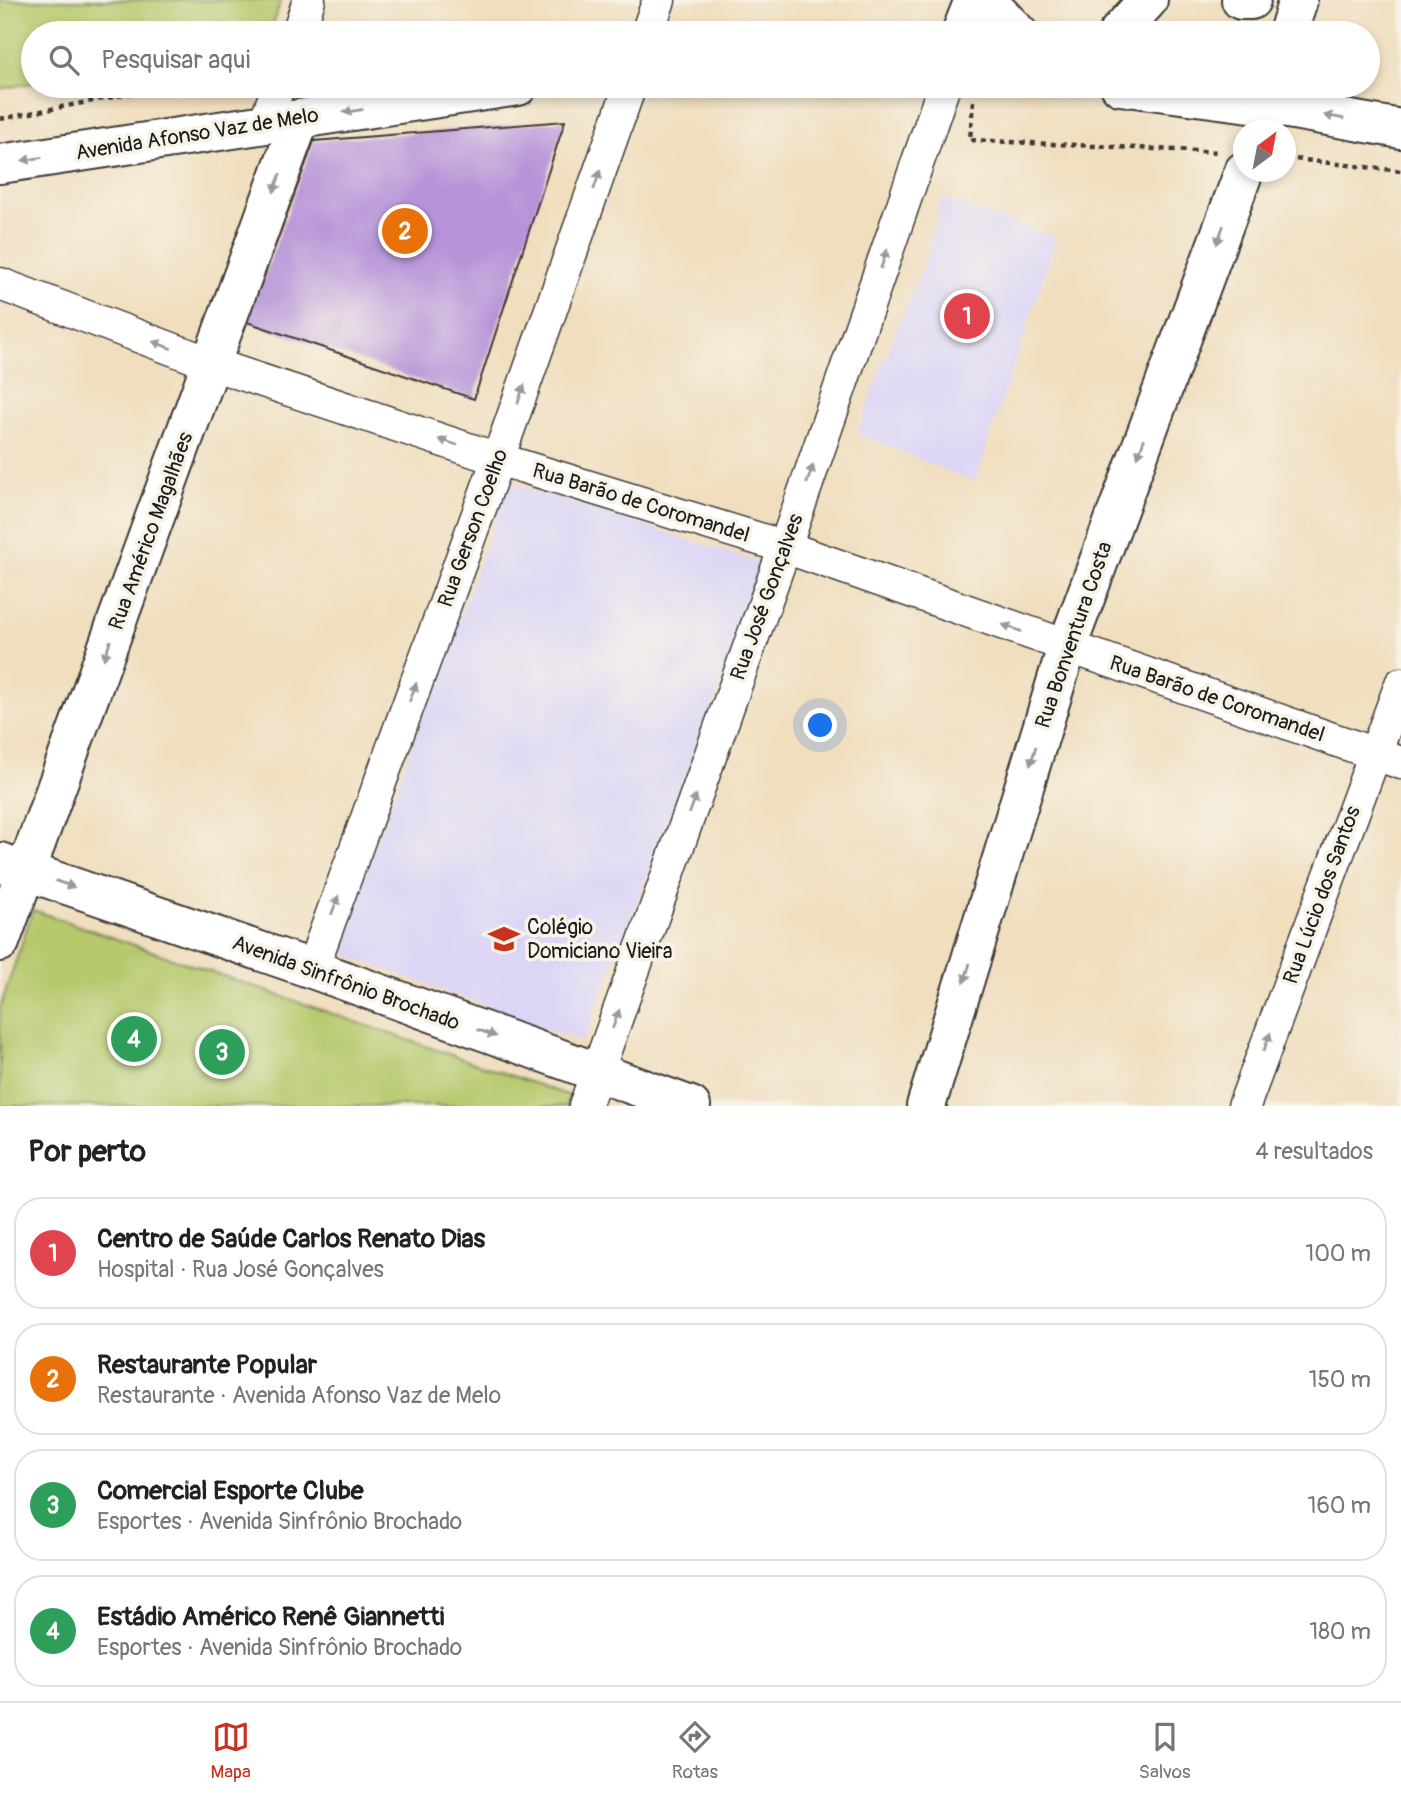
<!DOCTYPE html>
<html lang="pt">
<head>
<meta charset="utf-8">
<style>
  body { margin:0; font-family:Pangolin,sans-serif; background:#f2f2f2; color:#222 }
  .compass { position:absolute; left:1233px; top:119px; width:63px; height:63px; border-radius:50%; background:#fff; box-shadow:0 4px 10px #0003; rotate:32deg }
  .you { position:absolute; left:821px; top:726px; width:24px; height:24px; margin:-18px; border:5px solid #fff; border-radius:50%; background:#1a73e8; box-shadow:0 0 0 10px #1a73e833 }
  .badge { display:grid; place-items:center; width:46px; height:46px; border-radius:50%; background:#c8321e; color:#fff; font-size:23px; font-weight:700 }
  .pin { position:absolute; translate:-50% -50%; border:4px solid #fff; box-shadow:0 2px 7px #0006 }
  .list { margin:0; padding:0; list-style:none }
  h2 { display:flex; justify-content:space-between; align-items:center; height:91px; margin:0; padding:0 28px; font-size:30px }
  h2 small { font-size:23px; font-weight:400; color:#767676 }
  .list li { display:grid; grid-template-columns:46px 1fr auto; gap:21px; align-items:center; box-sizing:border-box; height:112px; margin:0 14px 14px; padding:0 14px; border:2px solid #e0e0e0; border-radius:28px }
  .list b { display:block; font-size:26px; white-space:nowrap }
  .list p { margin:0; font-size:23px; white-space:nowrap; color:#767676 }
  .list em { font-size:23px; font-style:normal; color:#767676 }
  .icon { flex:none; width:38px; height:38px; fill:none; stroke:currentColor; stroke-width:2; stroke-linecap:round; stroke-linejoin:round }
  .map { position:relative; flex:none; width:1401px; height:1106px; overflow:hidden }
  .search { position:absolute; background:#fff; box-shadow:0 4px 10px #0003; left:21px; right:21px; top:21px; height:77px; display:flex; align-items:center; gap:18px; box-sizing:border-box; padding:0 24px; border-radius:38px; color:#767676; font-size:26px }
  .sheet { height:595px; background:#fff }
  nav { display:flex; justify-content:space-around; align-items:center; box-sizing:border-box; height:98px; border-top:2px solid #e0e0e0; background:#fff; font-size:19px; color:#767676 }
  nav a { display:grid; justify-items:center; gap:4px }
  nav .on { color:#c8321e }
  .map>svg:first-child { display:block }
</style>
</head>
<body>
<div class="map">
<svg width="1401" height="1106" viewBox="0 0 1401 1106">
  <rect width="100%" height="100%" fill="#f7f3e8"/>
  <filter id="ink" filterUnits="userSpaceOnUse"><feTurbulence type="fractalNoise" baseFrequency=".0143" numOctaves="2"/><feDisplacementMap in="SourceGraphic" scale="14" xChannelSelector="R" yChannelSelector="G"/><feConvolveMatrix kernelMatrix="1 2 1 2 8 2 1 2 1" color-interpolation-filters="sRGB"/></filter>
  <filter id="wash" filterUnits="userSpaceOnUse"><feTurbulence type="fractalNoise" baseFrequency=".00686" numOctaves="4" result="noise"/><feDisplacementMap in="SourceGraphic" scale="28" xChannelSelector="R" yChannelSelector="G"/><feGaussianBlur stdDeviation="1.57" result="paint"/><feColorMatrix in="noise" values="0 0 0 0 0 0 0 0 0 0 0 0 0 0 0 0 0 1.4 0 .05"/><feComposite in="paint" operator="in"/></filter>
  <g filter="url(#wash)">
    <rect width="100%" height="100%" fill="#f0debe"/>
    <g fill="#dcd5f6">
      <path d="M942,198l114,40 -81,244 -119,-49 4,-6 19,-54 47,-114z"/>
      <path d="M509,482l258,83 -184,477 -247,-91z"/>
    </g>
    <g fill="#b6c96d" stroke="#697244" stroke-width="2">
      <path d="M0,0h281l-11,33h-237v50l-33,6z"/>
      <path d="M33,910l537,186 -3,10h-567v-98z"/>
    </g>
    <g id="blocks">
      <path fill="#b794d9" d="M565,121l-91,278 -227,-77 67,-181z"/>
    </g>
  </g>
  <g filter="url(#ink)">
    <use href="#blocks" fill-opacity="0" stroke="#3c3934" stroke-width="2"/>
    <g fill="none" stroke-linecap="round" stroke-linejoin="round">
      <defs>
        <g id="street">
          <path d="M298,33l11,-33"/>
          <path d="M647,33l12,-33"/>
          <path d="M264,124l15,-38"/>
          <path d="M0,284l212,80 286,95 287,88 616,216"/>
          <path d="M312,969l186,-510 132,-373"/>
          <path d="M585,1106l200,-559 159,-461"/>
          <path d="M1244,1106l157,-422"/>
        </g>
        <g id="secondary">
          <path d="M986,0l32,33"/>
          <path d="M1241,0h10"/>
          <path d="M961,33l13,-33"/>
          <path d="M1118,33l30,-33"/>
          <path d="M1288,33l10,-33"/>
          <path d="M1120,86l145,19 136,24"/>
          <path d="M0,164l518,-78"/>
          <path d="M0,862l312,107 379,137"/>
          <path d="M0,942l300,-823"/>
          <path d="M926,1106l141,-459 177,-476"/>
        </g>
      </defs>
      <use href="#street" stroke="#3c3934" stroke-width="35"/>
      <use href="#secondary" stroke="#3c3934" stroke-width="42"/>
      <g stroke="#3c3934" stroke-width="4.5" stroke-dasharray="5 5" stroke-linecap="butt">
        <path d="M679,24l139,9"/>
        <path d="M553,33l66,-7"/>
        <path d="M973,101l-3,39 249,12"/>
        <path d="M0,119l169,-33"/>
        <path d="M1286,158l115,13"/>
      </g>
      <use href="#street" stroke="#fff" stroke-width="32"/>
      <use href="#secondary" stroke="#fff" stroke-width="38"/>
    </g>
    <defs><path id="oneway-solid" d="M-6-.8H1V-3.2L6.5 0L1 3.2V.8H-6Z" transform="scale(1.75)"/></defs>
    <g fill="#999">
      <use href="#oneway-solid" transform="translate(353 111) rotate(171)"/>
      <use href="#oneway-solid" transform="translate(1334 117) rotate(-170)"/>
      <use href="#oneway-solid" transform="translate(32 159) rotate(171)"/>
      <use href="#oneway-solid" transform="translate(597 180) rotate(-71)"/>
      <use href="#oneway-solid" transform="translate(277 183) rotate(110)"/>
      <use href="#oneway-solid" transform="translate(1220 235) rotate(110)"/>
      <use href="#oneway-solid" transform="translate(884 259) rotate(-71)"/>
      <use href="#oneway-solid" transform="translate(162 345) rotate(-159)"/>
      <use href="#oneway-solid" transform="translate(521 394) rotate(-71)"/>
      <use href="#oneway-solid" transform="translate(448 442) rotate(-162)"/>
      <use href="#oneway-solid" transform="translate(1141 448) rotate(110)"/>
      <use href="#oneway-solid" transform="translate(810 474) rotate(-71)"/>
      <use href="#oneway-solid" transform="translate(1012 628) rotate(-160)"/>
      <use href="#oneway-solid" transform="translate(107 650) rotate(110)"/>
      <use href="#oneway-solid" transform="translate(413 692) rotate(-70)"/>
      <use href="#oneway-solid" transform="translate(1033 756) rotate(107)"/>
      <use href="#oneway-solid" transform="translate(693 804) rotate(-70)"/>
      <use href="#oneway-solid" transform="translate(65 884) rotate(19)"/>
      <use href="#oneway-solid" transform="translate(335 905) rotate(-70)"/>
      <use href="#oneway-solid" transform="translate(967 973) rotate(107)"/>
      <use href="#oneway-solid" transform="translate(616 1019) rotate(-70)"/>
      <use href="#oneway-solid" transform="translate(487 1033) rotate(20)"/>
      <use href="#oneway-solid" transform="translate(1267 1042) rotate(-70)"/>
    </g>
  </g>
  <defs>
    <symbol id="school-bare" viewBox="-9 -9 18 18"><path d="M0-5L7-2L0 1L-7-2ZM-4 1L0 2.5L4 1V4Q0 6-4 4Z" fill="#c8321e" stroke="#f7f3e8" stroke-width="2.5" paint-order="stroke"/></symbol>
  </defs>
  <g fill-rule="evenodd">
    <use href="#school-bare" x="482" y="917" width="44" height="44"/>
  </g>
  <g text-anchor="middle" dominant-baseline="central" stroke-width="7" stroke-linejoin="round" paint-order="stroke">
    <g font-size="21" fill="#1c1c1c" stroke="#f7f3e8">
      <text transform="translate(197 134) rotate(-9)">Avenida Afonso Vaz de Melo</text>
      <text transform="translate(641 503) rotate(17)">Rua Barão de Coromandel</text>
      <text transform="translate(473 528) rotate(-70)">Rua Gerson Coelho</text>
      <text transform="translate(151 531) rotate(-70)">Rua Américo Magalhães</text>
      <text transform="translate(767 597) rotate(-70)">Rua José Gonçalves</text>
      <text transform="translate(1074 635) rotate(-71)">Rua Bonventura Costa</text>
      <text transform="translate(1217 699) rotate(19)">Rua Barão de Coromandel</text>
      <text transform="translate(1322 895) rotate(-70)">Rua Lúcio dos Santos</text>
      <text transform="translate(346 983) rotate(20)">Avenida Sinfrônio Brochado</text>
    </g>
    <g font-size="21" fill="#1c1c1c" stroke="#f7f3e8" text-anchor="start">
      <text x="527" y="927">Colégio<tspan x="527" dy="24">Domiciano Vieira</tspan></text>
    </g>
  </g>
</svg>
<svg class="compass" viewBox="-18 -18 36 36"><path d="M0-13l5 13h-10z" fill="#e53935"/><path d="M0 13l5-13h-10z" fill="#767676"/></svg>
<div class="you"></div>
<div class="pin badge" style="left:967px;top:316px;background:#e0444e">1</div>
<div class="pin badge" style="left:405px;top:231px;background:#e8710a">2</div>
<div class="pin badge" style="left:222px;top:1052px;background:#2e9e5b">3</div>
<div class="pin badge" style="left:134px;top:1039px;background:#2e9e5b">4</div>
<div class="search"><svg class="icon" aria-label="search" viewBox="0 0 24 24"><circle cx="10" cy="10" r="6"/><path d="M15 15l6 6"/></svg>Pesquisar aqui</div>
</div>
<section class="sheet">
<h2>Por perto<small>4 resultados</small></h2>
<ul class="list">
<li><span class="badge" style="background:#e0444e">1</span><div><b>Centro de Saúde Carlos Renato Dias</b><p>Hospital · Rua José Gonçalves</p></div><em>100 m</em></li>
<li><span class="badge" style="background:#e8710a">2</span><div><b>Restaurante Popular</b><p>Restaurante · Avenida Afonso Vaz de Melo</p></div><em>150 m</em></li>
<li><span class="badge" style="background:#2e9e5b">3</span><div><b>Comercial Esporte Clube</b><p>Esportes · Avenida Sinfrônio Brochado</p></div><em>160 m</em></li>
<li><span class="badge" style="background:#2e9e5b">4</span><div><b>Estádio Américo Renê Giannetti</b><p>Esportes · Avenida Sinfrônio Brochado</p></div><em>180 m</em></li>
</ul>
</section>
<nav>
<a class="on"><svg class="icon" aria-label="map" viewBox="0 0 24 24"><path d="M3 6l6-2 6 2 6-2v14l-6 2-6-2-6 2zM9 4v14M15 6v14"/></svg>Mapa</a>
<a><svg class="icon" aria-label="directions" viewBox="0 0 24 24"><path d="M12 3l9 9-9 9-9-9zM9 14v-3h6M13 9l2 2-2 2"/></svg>Rotas</a>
<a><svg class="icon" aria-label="saved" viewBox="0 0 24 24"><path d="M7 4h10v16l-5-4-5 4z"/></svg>Salvos</a>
</nav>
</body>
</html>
